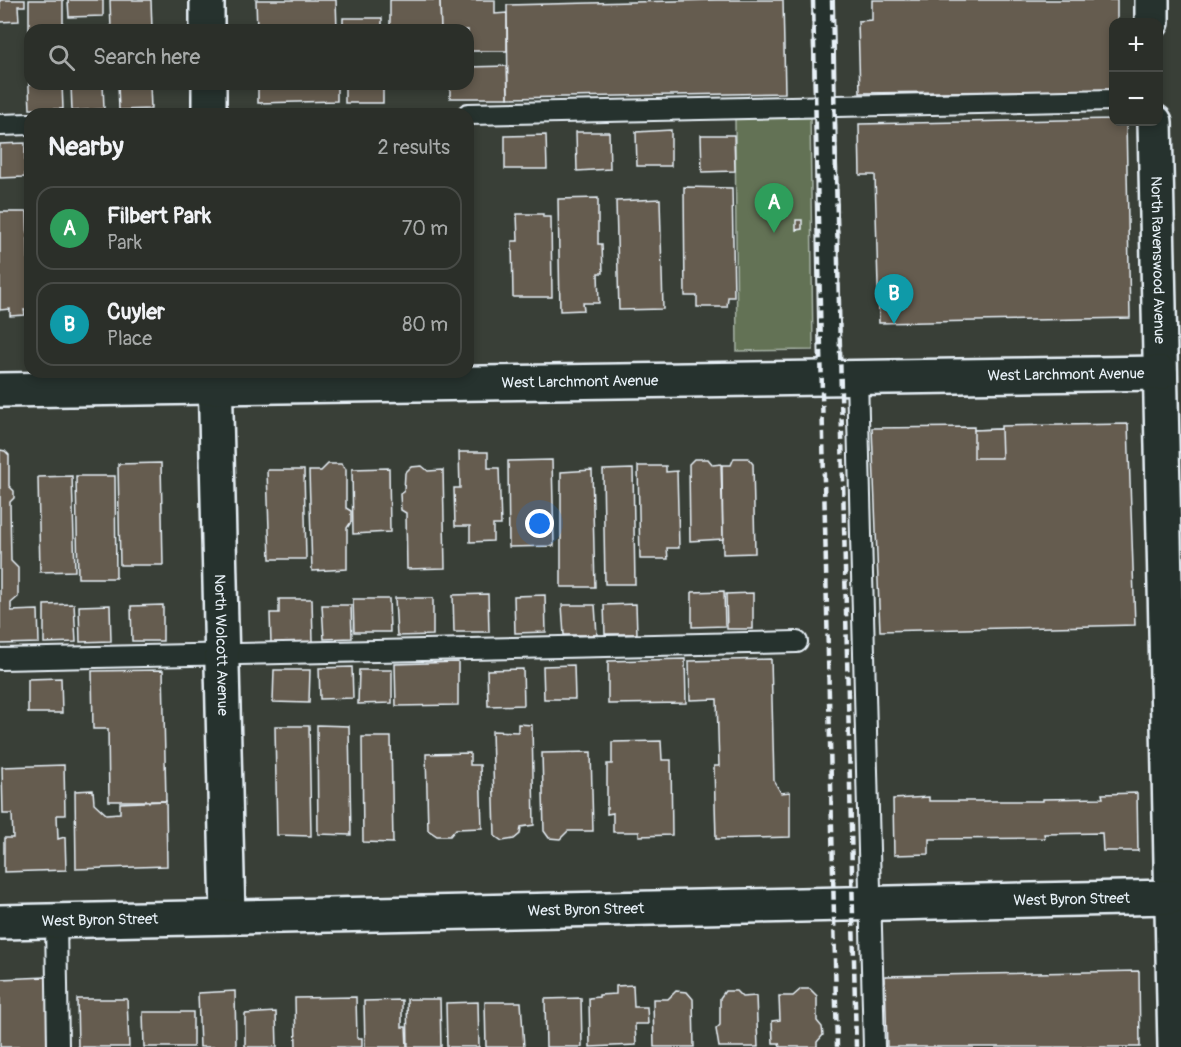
<!DOCTYPE html>
<html lang="en">
<head>
<meta charset="utf-8">
<style>
  body { margin:0; font-family:Pangolin,sans-serif; background:#373b35; color:#f1f3f6 }
  .controls { position:absolute; right:18px; top:18px; display:grid; overflow:hidden; border-radius:12px; box-shadow:0 3px 9px #0003 }
  .controls button { width:54px; height:54px; display:grid; place-items:center; padding:0; border:0; border-bottom:2px solid #474a46; background:#2b2f29; color:#f1f3f6; font:30px sans-serif }
  .you { position:absolute; left:540px; top:524px; width:21px; height:21px; margin:-15px; border:4px solid #fff; border-radius:50%; background:#1a73e8; box-shadow:0 0 0 9px #1a73e833 }
  .badge { display:grid; place-items:center; width:39px; height:39px; border-radius:50%; background:#ff9aa2; color:#fff; font-size:20px; font-weight:700 }
  .pin { position:absolute; translate:-50% -50px; filter:drop-shadow(0 2px 3px #0008) }
  .pin::after { content:''; position:absolute; top:32px; width:21px; height:18px; background:inherit; clip-path:polygon(0 0,100% 0,50% 100%) }
  .list { margin:0; padding:0; list-style:none }
  h2 { display:flex; justify-content:space-between; align-items:center; height:78px; margin:0; padding:0 24px; font-size:26px }
  h2 small { font-size:20px; font-weight:400; color:#a6a9a8 }
  .list li { display:grid; grid-template-columns:39px 1fr auto; gap:18px; align-items:center; box-sizing:border-box; height:84px; margin:0 12px 12px; padding:0 12px; border:2px solid #474a46; border-radius:18px }
  .list b { display:block; font-size:22px; white-space:nowrap }
  .list p { margin:0; font-size:20px; white-space:nowrap; color:#a6a9a8 }
  .list em { font-size:20px; font-style:normal; color:#a6a9a8 }
  .icon { flex:none; width:33px; height:33px; fill:none; stroke:currentColor; stroke-width:2; stroke-linecap:round; stroke-linejoin:round }
  .map { position:relative; flex:none; width:1181px; height:1047px; overflow:hidden }
  .search { position:absolute; background:#2b2f29; box-shadow:0 3px 9px #0003; left:24px; top:24px; width:450px; height:66px; display:flex; align-items:center; gap:15px; box-sizing:border-box; padding:0 21px; border-radius:18px; color:#a6a9a8; font-size:22px }
  .panel { position:absolute; background:#2b2f29; box-shadow:0 3px 9px #0003; left:24px; top:108px; width:450px; height:270px; border-radius:18px }
  .map>svg:first-child { display:block }
</style>
</head>
<body>
<div class="map">
<svg width="1181" height="1047" viewBox="0 0 1181 1047">
  <rect width="100%" height="100%" fill="#393f37"/>
  <filter id="ink" filterUnits="userSpaceOnUse"><feTurbulence type="fractalNoise" baseFrequency=".0167" numOctaves="2"/><feDisplacementMap in="SourceGraphic" scale="12" xChannelSelector="R" yChannelSelector="G"/><feConvolveMatrix kernelMatrix="1 2 1 2 8 2 1 2 1" color-interpolation-filters="sRGB"/></filter>
  <g filter="url(#ink)">
    <path fill="#647254" stroke="#a6b2a6" stroke-width="1.5" d="M810,115l3,235 -76,1 -2,-234z"/>
    <g fill="#655b4f" stroke="#e8f1f8" stroke-width="1.5">
      <path d="M0,0h25v6h-7l1,15 -19,1z"/>
      <path d="M29,0h34v30h-33l-1,5z"/>
      <path d="M68,0h35v16l-34,1z"/>
      <path d="M110,0h41l1,30h-41z"/>
      <path d="M256,0h80l1,30h-80z"/>
      <path d="M390,0h50l1,30h-51z"/>
      <path d="M440,0h55v14l12,-1v38h-39v-21h-27z"/>
      <path d="M716,0h67l2,93 -277,5 -1,-93z"/>
      <path d="M872,0h245v22h-3v68l-254,3 -2,-72 14,-1z"/>
      <rect x="343" y="18" width="39" height="12"/>
      <path d="M507,66l1,32h-58v-14h18v-17z"/>
      <path d="M28,67h2v17h32l1,25h-33z"/>
      <path d="M71,84h32l1,25 -32,2z"/>
      <path d="M118,84h32l1,25 -32,1z"/>
      <path d="M258,84h79v17l-79,2z"/>
      <rect x="345" y="84" width="38" height="19"/>
      <path d="M1114,119v3h12l4,196 -251,5 -4,-148h-15l-1,-51z"/>
      <path d="M671,130v36h-34l-1,-34z"/>
      <path d="M576,132h33l1,37 -33,2z"/>
      <path d="M546,135l1,34h-42v-33z"/>
      <path d="M701,135h33l1,36 -33,1z"/>
      <path d="M25,143v34l-25,1v-34z"/>
      <path d="M684,187l48,1 2,109h-6l-1,10h-30v-11h-12z"/>
      <path d="M598,198v46h4l1,29h-5l1,30h-16l1,7 -24,1 -2,-112z"/>
      <path d="M660,199l3,110 -44,1 -3,-109z"/>
      <path d="M0,212h27l3,98h-6l1,5 -15,1v-7l-10,1z"/>
      <path d="M517,214h26v3h8l1,80h-39l-1,-56h6z"/>
      <path d="M796,220h6v9l-6,1z"/>
      <path d="M1128,424l7,201 -255,6 -8,-203 102,-1v3l27,-1v-3z"/>
      <path d="M1001,429l1,29h-28v-28z"/>
      <path d="M0,450l5,1 4,4v31l5,5v7l-4,4 1,59 7,7v29l-7,6v8l27,-1 1,33 -39,1z"/>
      <path d="M459,452h29v16h11l2,57h-8v16l-23,1v-16h-15l-1,-38h6z"/>
      <path d="M734,458h14l5,6 2,89 -32,1 -1,-89h9z"/>
      <path d="M694,459h14l5,6 8,-1 2,75 -33,2 -1,-77z"/>
      <path d="M552,460l2,86 -45,1 -1,-86z"/>
      <path d="M161,463l2,102h-43l-2,-101z"/>
      <path d="M328,464h13l5,5v39l5,3v11l-4,6v41l-35,2 -3,-100h12z"/>
      <path d="M422,466l6,5 15,-1 2,98 -38,1 -1,-56 -5,-3 -1,-16 4,-3 1,-18 6,-6z"/>
      <path d="M638,466h28v6l11,-1 2,77h-12l1,11h-28z"/>
      <path d="M389,468l1,64 -37,2 -1,-65z"/>
      <path d="M633,469l2,115h-30l-2,-114z"/>
      <path d="M267,470h37l2,89h-36z"/>
      <path d="M592,470l3,117h-34v-115z"/>
      <path d="M72,476l3,95 -35,1 -2,-95z"/>
      <path d="M76,476h39l1,102h-38z"/>
      <path d="M724,591l1,35 -33,1v-35z"/>
      <path d="M753,593v36h-26l-1,-35z"/>
      <path d="M488,594l1,38h-35l-1,-37z"/>
      <path d="M545,595l1,37 -31,1 -1,-37z"/>
      <path d="M395,598h38v37l-36,1z"/>
      <path d="M279,599h33l1,43 -42,1 -1,-30h9z"/>
      <path d="M353,599h36l1,33h-36z"/>
      <path d="M74,604l2,38 -32,1v-38z"/>
      <path d="M636,604l1,30h-32l-1,-29z"/>
      <path d="M110,605l1,36 -31,1 -1,-36z"/>
      <path d="M163,605v36h-31l-1,-35z"/>
      <path d="M322,605h29l1,33 -28,1z"/>
      <path d="M562,605h33l2,30h-33z"/>
      <path d="M685,659l1,44 -78,1v-43z"/>
      <path d="M771,659l3,122 7,12 9,-1v45l-74,2 -2,-73h5l-2,-67 -27,1 -1,-39z"/>
      <path d="M458,662v43l-62,1 -1,-42z"/>
      <path d="M574,665l1,34h-31l-1,-33z"/>
      <path d="M352,667l1,31 -33,1 -1,-31z"/>
      <path d="M523,669l1,36 -36,1 -1,-36z"/>
      <path d="M163,670l3,131h-57l-1,-72h-15l-1,-58z"/>
      <path d="M274,670h36l-1,33 -36,-1z"/>
      <path d="M359,670h33v33l-34,1z"/>
      <path d="M61,678l1,35h-34v-34z"/>
      <path d="M518,724l14,1 2,100 -13,2 -1,7 -6,5 -12,2 -7,-5 -3,-105 26,1z"/>
      <path d="M317,725l32,1 2,109 -33,-1z"/>
      <path d="M275,726h34l2,110 -34,-1z"/>
      <path d="M362,737h29l2,106 -30,-1z"/>
      <path d="M661,741l1,19h9l1,75 -33,1v-4h-26v-19l-6,1v-50h5v-22z"/>
      <path d="M591,752l2,79h-25l-8,8 -11,-1 -5,-7 -2,-78z"/>
      <path d="M470,753v12h10l2,63 -26,1 -6,7h-13l-9,-6 -2,-76z"/>
      <path d="M64,765l1,50h-8l1,24 7,-2 1,33 -62,2v-34h9l-1,-24h-9l-1,-47z"/>
      <path d="M93,790l1,13 12,11 14,-1v-10l46,-2 1,65 -91,3 -1,-78z"/>
      <path d="M1137,793l1,58h-35l-1,-18 -58,1 1,4 -116,1v15l-35,1 -1,-56 36,-2v4h114v-2l60,-1 -1,-4z"/>
      <path d="M1139,971l1,76h-253l-2,-71z"/>
      <path d="M47,977l1,70h-48v-68z"/>
      <path d="M633,985l1,22h13l1,17h-13l1,21 -46,2 -1,-49 10,-1v-2l17,-1v-8z"/>
      <path d="M801,989h9l7,7v25l5,6 1,8 -6,7v5h-37l-1,-4h-6l-1,-22 8,-1 -1,-24h14z"/>
      <path d="M235,991l1,56h-36l-2,-54z"/>
      <path d="M676,991l11,1 6,7 1,48h-40l-1,-48h15z"/>
      <path d="M725,991h11l6,6 14,-1 2,51h-39l-3,-18 4,-4v-27z"/>
      <path d="M356,997l1,41h5v9h-66l-1,-49z"/>
      <path d="M581,998l1,49h-36l-1,-48z"/>
      <path d="M77,999h50l2,48h-51z"/>
      <path d="M407,999h33l1,48h-33z"/>
      <path d="M402,1000v27h4l1,20h-42l-1,-46z"/>
      <path d="M478,1002l1,45h-32l-1,-44z"/>
      <path d="M485,1002h36l3,45h-38z"/>
      <path d="M143,1012h50v35h-49z"/>
      <path d="M276,1012l1,35h-32v-33z"/>
    </g>
    <g fill="none" stroke-linecap="round" stroke-linejoin="round">
      <defs>
        <g id="service">
          <path d="M823,0l7,377"/>
          <path d="M468,114l646,-14"/>
          <path d="M0,125l30,-1"/>
          <path d="M857,377l17,670"/>
          <path d="M0,659l797,-17"/>
          <path d="M56,921l2,126"/>
        </g>
        <g id="minor">
          <path d="M207,0v30"/>
          <path d="M1152,0v22"/>
          <path d="M209,84v30"/>
          <path id="s1" d="M1155,122l20,925"/>
          <path id="s2" d="M215,372l13,545"/>
          <path id="s3" d="M0,390l1160,-17"/>
          <path id="s4" d="M0,922l1171,-25"/>
        </g>
      </defs>
      <use href="#service" stroke="#e8f1f8" stroke-width="24"/>
      <use href="#minor" stroke="#e8f1f8" stroke-width="38"/>
      <use href="#service" stroke="#26332d" stroke-width="20"/>
      <use href="#minor" stroke="#26332d" stroke-width="33"/>
      <g stroke="#e8f1f8" stroke-width="4.5" stroke-dasharray="9 4.5" stroke-linecap="butt">
        <path d="M813,0l24,1047"/>
        <path d="M832,0l24,1047"/>
      </g>
    </g>
  </g>
  <g text-anchor="middle" dominant-baseline="central" stroke-width="4.5" stroke-linejoin="round" paint-order="stroke">
    <g font-size="15" fill="#e8f1f8" stroke="#26332d">
      <text stroke="none"><textPath href="#s1" startOffset="138">North Ravenswood Avenue</textPath></text>
      <text stroke="none"><textPath href="#s3" startOffset="1066">West Larchmont Avenue</textPath></text>
      <text stroke="none"><textPath href="#s3" startOffset="580">West Larchmont Avenue</textPath></text>
      <text stroke="none"><textPath href="#s2" startOffset="273">North Wolcott Avenue</textPath></text>
      <text stroke="none"><textPath href="#s4" startOffset="1072">West Byron Street</textPath></text>
      <text stroke="none"><textPath href="#s4" startOffset="586">West Byron Street</textPath></text>
      <text stroke="none"><textPath href="#s4" startOffset="100">West Byron Street</textPath></text>
    </g>
  </g>
</svg>
<div class="controls">
<button>+</button>
<button>−</button>
</div>
<div class="you"></div>
<div class="pin badge" style="left:774px;top:233px;background:#2e9e5b">A</div>
<div class="pin badge" style="left:894px;top:324px;background:#0f9aa8">B</div>
<div class="search"><svg class="icon" aria-label="search" viewBox="0 0 24 24"><circle cx="10" cy="10" r="6"/><path d="M15 15l6 6"/></svg>Search here</div>
<section class="panel">
<h2>Nearby<small>2 results</small></h2>
<ul class="list">
<li><span class="badge" style="background:#2e9e5b">A</span><div><b>Filbert Park</b><p>Park</p></div><em>70 m</em></li>
<li><span class="badge" style="background:#0f9aa8">B</span><div><b>Cuyler</b><p>Place</p></div><em>80 m</em></li>
</ul>
</section>
</div>
</body>
</html>
